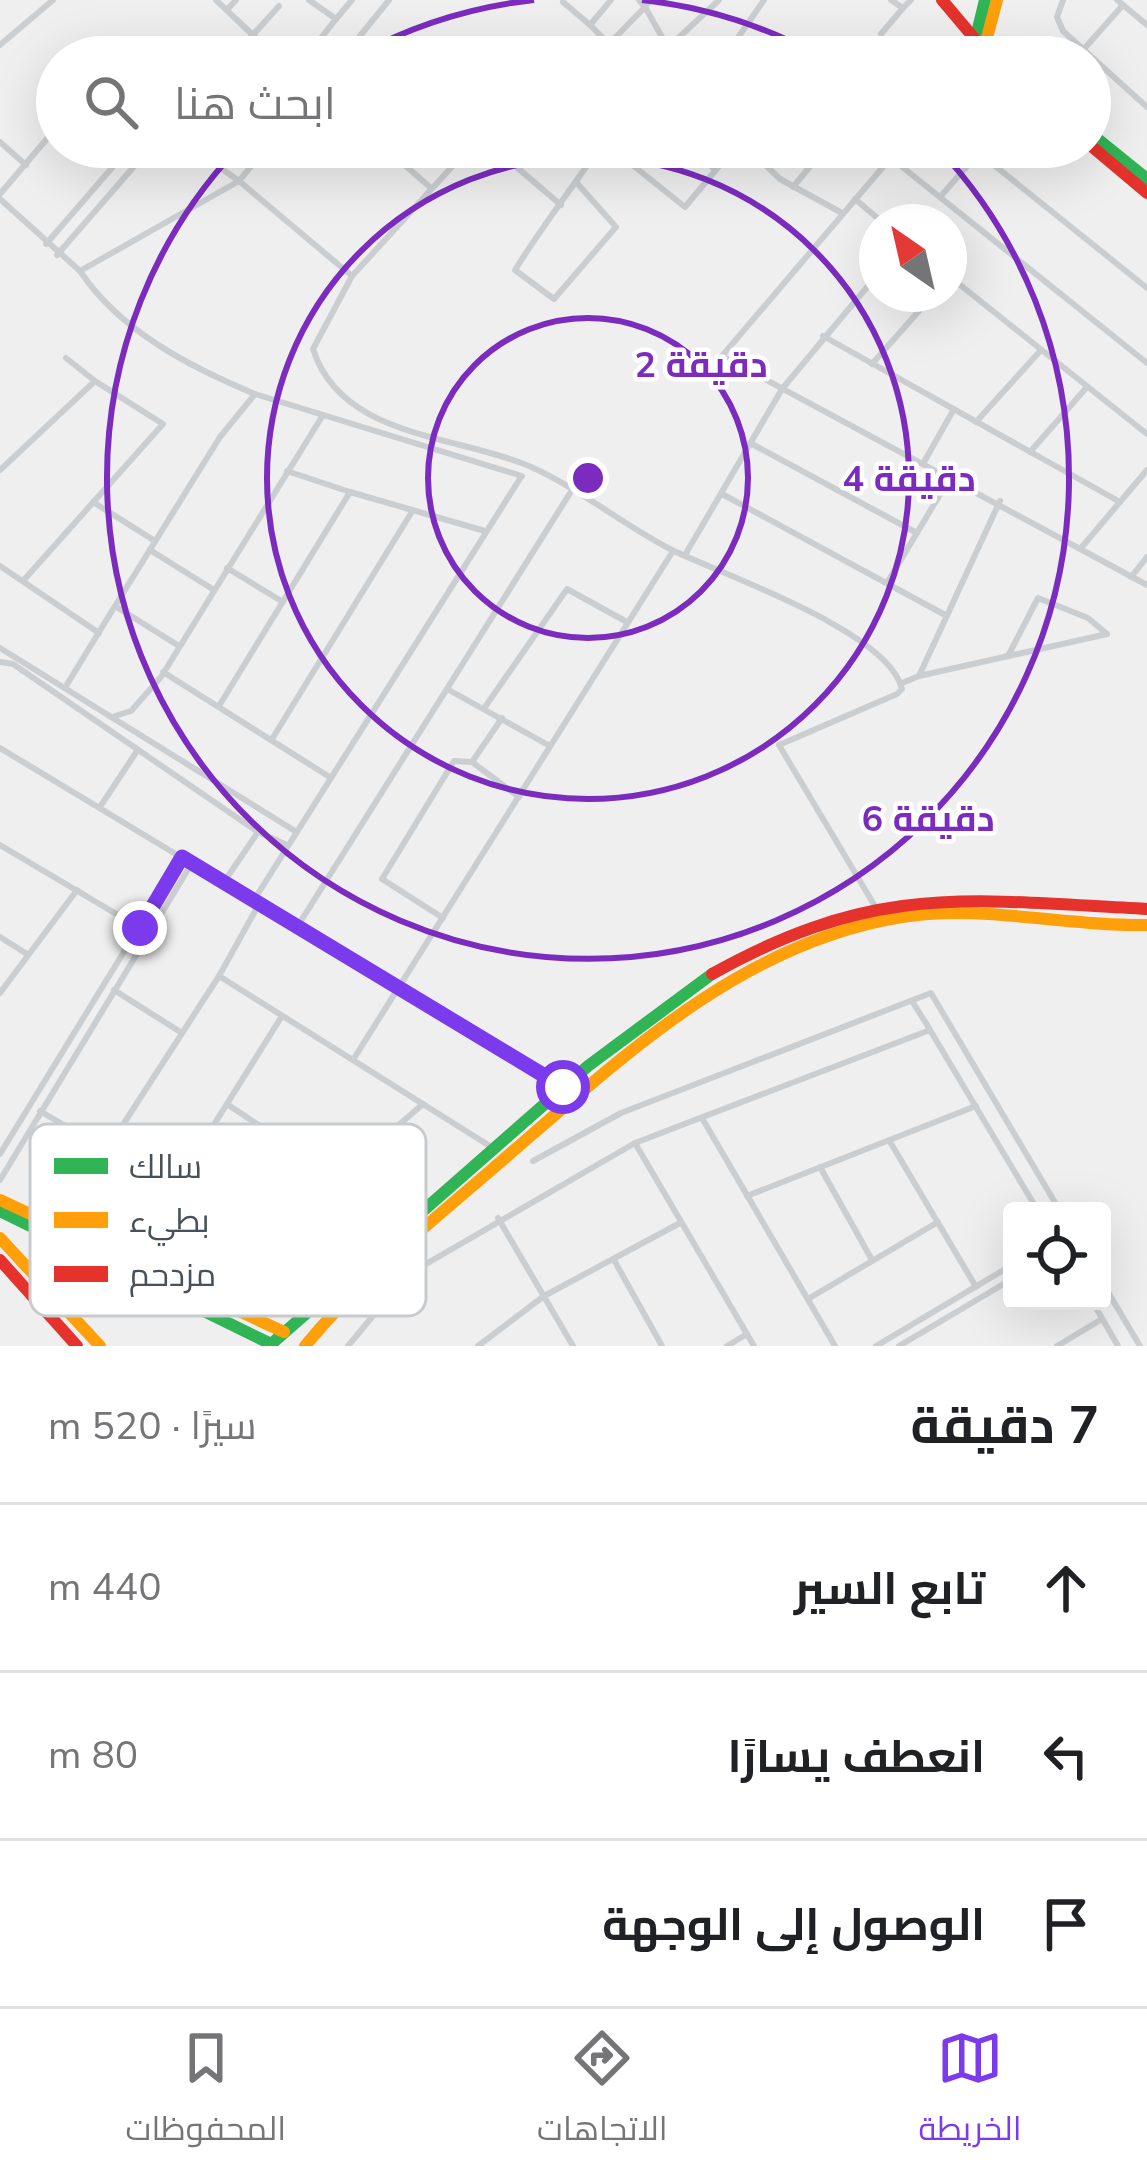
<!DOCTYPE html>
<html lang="ar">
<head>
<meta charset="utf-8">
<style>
  body { margin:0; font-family:"Nunito Sans",Cairo,sans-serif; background:#f2f2f2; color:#202124; direction:rtl }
  .controls { position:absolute; right:36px; bottom:36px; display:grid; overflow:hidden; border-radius:12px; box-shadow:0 12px 48px #0002 }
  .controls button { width:108px; height:108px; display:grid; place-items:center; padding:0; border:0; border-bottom:3px solid #e0e0e0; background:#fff; color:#202124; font:60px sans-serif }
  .compass { position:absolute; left:859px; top:204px; width:108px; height:108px; border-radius:50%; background:#fff; box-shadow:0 12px 48px #0002; rotate:326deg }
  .stop { position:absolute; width:36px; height:36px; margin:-27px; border:9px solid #7c3aed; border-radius:50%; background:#fff }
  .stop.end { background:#7c3aed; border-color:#fff; box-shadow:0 3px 12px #0008 }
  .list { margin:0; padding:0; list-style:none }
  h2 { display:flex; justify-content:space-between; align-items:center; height:156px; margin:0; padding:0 48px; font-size:51px }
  h2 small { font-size:39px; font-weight:400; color:#757577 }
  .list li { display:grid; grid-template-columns:78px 1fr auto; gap:36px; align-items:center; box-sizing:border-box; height:168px; padding:0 48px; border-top:3px solid #e0e0e0 }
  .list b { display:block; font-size:45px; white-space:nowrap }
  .list em { font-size:39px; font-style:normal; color:#757577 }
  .icon { flex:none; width:66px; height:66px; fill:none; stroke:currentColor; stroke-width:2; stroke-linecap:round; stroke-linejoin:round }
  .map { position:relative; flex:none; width:1147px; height:1346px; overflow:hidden; direction:ltr }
  .search { position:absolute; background:#fff; box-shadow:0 12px 48px #0002; left:36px; right:36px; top:36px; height:132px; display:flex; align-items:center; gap:30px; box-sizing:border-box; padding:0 42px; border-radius:66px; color:#757577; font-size:45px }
  .sheet { height:660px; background:#fff }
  nav { display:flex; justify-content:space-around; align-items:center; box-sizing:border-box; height:168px; border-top:3px solid #e0e0e0; background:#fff; font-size:33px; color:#757577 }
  nav a { display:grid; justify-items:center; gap:6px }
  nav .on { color:#7c3aed }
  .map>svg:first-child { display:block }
</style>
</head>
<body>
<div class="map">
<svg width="1147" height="1346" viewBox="0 0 1147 1346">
  <rect width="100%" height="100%" fill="#f0efef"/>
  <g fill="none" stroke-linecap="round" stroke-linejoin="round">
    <g stroke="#cbced0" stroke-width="6">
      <path d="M216,0l60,57"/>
      <path d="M309,0l27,19 16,-19"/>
      <path d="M639,0l6,7 5,-7"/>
      <path d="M891,0l12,8 8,-8"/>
      <path d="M1063,0l-6,17 6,14 84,76"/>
      <path d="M1117,0l30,25"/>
      <path d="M563,2l27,23"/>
      <path d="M227,10l9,-10"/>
      <path d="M881,34l22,-26"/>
      <path d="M609,44l36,-37 21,37 8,-2 45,-42"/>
      <path d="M0,45l53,-45"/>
      <path d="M1083,50l40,-45"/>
      <path d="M233,57l46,-51"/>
      <path d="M306,57l30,-38"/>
      <path d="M343,57l46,-57"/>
      <path d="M599,57l10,-13 -19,-19 21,-25"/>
      <path d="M657,57l9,-13 10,13"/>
      <path d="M753,57l-16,-18 27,-39"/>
      <path d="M964,57l14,-13"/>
      <path d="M0,142l26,23"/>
      <path d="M267,147l-28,34 113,95 -39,73c28,89 144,86 216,117 50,22 94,59 143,84 51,25 217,81 230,139l-5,5 -118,51 97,163"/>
      <path d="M384,147l47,41"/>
      <path d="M493,147l68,58"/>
      <path d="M636,147l-11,12 60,48 50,-60"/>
      <path d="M693,147l22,23"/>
      <path d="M747,147l33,32 62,34"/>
      <path d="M900,147l-178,209 425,229"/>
      <path d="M979,153l168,135"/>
      <path d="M891,158l256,205"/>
      <path d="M576,182l40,45 -62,72 -39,-29c26,-42 57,-82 85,-123"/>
      <path d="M793,187l33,-40"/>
      <path d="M0,194l57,-67"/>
      <path d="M940,197l44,-50"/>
      <path d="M0,199l80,72 159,-90 -48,-34"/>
      <path d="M855,199l27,23"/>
      <path d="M46,244l84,-97"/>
      <path d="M57,255l94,-108"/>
      <path d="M80,271c40,60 110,96 175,123"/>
      <path d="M352,276l118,-129"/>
      <path d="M949,276l198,158"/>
      <path d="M823,336l297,166"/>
      <path d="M872,364l62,-70"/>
      <path d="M976,422l65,-72"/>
      <path d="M752,444l165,89"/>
      <path d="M1030,452l57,-65"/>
      <path d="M924,462l30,-53"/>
      <path d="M0,470l95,-89 -29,-23"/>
      <path d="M350,492l135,39"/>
      <path d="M722,494l225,122"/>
      <path d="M93,502l62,39"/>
      <path d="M1081,548l66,-78"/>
      <path d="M150,550l64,40"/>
      <path d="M685,555l97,-166 95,-114"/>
      <path d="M0,566l99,67"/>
      <path d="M227,568l56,34"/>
      <path d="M1131,577l16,-20"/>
      <path d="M23,581l140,-157 -68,-43"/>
      <path d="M887,583l64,-107"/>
      <path d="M115,606l105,-169 35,-43 267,82"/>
      <path d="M0,648l295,183"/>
      <path d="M1008,656l30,-58 50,20 19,16"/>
      <path d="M0,662l13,2 245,168 29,13"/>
      <path d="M163,672l165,104"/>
      <path d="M919,676l188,-42"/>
      <path d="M902,683l17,-7 81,-175"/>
      <path d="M66,686l49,-80 64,40"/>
      <path d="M447,689l103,57"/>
      <path d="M219,706l131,-214 -63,-21"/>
      <path d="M485,707l82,-118 60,33"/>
      <path d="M115,716l16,-5 30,-34 162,-262"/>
      <path d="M272,739l141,-229"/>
      <path d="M0,748l562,339"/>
      <path d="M472,762l30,-44"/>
      <path d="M100,807l37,-56"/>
      <path d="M0,845l140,83"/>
      <path d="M224,882l34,-50"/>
      <path d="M254,900l267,-423"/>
      <path d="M443,918l-61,-39 72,-118 18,1 47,35"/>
      <path d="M299,924l273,-434"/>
      <path d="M0,937l27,17"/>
      <path d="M219,976l274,172"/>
      <path d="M114,990l68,43"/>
      <path d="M0,993l77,-103"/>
      <path d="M912,1001l17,27"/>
      <path d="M353,1060l320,-509"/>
      <path d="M227,1104l111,74"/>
      <path d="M40,1111l188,111 55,3 140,-121"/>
      <path d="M702,1118l133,228"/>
      <path d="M889,1140l87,147"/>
      <path d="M635,1143l119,203"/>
      <path d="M106,1151l113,-175 40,-72"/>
      <path d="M0,1154l182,-297"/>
      <path d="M533,1161l88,-48 310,-120 129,218"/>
      <path d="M820,1167l52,93"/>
      <path d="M0,1180l192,-317"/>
      <path d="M173,1190l109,-174"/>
      <path d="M747,1196l229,-90"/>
      <path d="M498,1218l75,128"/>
      <path d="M614,1260l48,86"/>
      <path d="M139,1264l39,-71"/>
      <path d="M1102,1282l38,64"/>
      <path d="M808,1299l130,-77"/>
      <path d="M1092,1301l26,45"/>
      <path d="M348,1346l59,-71 228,-132 295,-113 108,181"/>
      <path d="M478,1346l66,-50 136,-73"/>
      <path d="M727,1346l20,-12"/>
      <path d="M876,1346l136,-81"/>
      <path d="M899,1346l113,-67"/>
      <path d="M1057,1346l45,-27"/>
    </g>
    <g stroke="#30b455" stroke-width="12">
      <path d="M976,37l9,-37"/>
      <path d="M985,47h10l11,10"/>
      <path d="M1090,133l57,46"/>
      <path d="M0,1211l271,133"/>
      <path d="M269,1346l319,-280 124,-92"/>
    </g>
    <g stroke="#ff9f0a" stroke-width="12">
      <path d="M985,45l12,-45"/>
      <path d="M0,1200l284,132"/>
      <path d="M0,1238l100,108"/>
      <path d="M305,1346c54,-66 120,-119 185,-175 122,-104 246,-228 412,-254 81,-13 164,10 245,8"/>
    </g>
    <g stroke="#e5322d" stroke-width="12">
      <path d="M942,0l48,57"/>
      <path d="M1090,145l57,48"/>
      <path d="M712,974c165,-92 256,-74 435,-65"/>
      <path d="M0,1260l77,86"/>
    </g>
  </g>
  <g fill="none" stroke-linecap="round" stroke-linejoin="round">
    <path stroke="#7c3aed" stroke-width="15" d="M140,928l42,-71 381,230"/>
  </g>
  <g fill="none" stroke="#7b2cbf" stroke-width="6">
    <circle cx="588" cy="478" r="160"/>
    <circle cx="588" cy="478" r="321"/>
    <path d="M358 55A481 481 0 0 1 534 0M642 0A481 481 0 0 1 818 55M940 150A481 481 0 1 1 236 150"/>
  </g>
  <rect x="30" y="1124" width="396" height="192" rx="18" fill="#fff" stroke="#c8cbce" stroke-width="3"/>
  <rect x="54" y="1158" width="54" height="16" fill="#30b455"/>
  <rect x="54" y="1212" width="54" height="16" fill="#ff9f0a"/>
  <rect x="54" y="1266" width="54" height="16" fill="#e5322d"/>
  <g font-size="33" fill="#48515a">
    <text x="129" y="1178">سالك</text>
    <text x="129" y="1232">بطيء</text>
    <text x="129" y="1286">مزدحم</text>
  </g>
  <circle cx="588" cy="478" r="18" fill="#7b2cbf" stroke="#fff" stroke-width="6"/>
  <g font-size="36" text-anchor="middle" font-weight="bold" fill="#7b2cbf" stroke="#fff" stroke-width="9" stroke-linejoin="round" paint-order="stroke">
    <text x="701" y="377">2 دقيقة</text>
    <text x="909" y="491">4 دقيقة</text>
    <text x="928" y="831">6 دقيقة</text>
  </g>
</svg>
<div class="controls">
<button><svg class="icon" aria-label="locate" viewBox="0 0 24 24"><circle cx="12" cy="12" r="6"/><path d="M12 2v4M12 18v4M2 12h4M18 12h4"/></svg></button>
</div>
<svg class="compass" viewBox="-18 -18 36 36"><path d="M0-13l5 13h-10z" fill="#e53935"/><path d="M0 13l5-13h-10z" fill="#757577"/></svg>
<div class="stop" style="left:563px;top:1087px"></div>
<div class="stop end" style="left:140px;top:928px"></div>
<div class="search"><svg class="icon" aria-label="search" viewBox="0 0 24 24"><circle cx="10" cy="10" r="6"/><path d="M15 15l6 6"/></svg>ابحث هنا</div>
</div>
<section class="sheet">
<h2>7 دقيقة<small>سيرًا · 520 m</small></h2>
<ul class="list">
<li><svg class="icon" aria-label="ahead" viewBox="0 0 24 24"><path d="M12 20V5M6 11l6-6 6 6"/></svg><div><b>تابع السير</b></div><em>440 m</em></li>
<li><svg class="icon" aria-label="left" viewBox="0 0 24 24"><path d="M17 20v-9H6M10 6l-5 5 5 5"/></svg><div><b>انعطف يسارًا</b></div><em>80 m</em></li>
<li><svg class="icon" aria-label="arrive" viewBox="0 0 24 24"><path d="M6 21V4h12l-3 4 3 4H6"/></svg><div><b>الوصول إلى الوجهة</b></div></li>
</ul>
</section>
<nav>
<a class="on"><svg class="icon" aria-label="map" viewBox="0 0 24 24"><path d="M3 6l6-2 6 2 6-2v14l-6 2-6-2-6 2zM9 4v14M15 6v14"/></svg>الخريطة</a>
<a><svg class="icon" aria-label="directions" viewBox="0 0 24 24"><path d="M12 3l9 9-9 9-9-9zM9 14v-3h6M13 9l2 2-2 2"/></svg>الاتجاهات</a>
<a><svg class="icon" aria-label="saved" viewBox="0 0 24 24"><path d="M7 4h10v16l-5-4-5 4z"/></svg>المحفوظات</a>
</nav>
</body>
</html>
